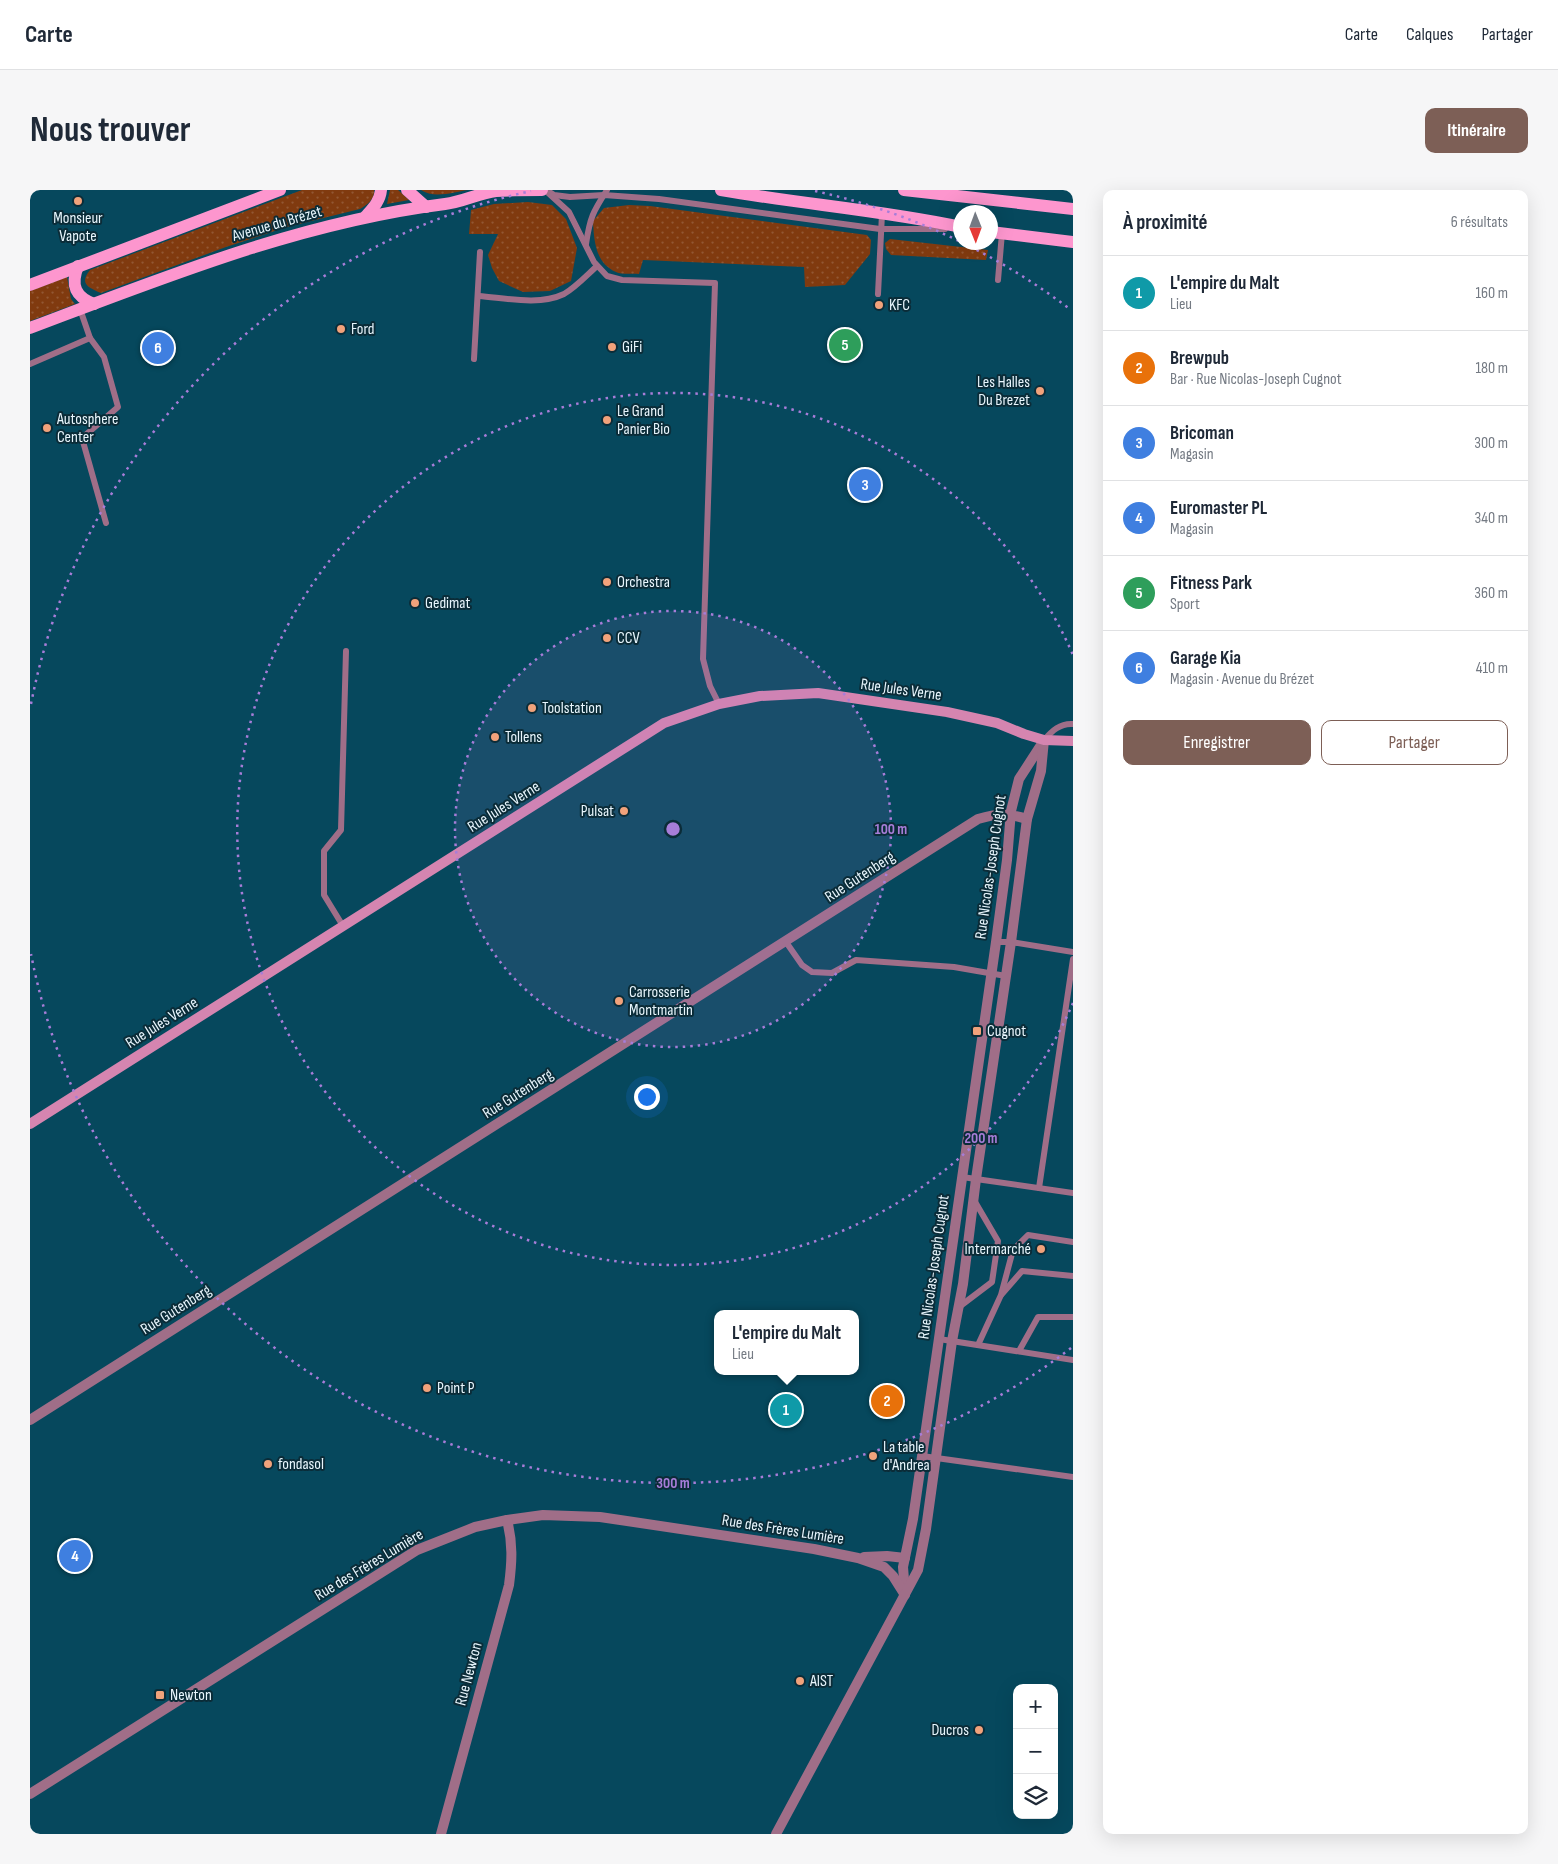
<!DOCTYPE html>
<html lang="fr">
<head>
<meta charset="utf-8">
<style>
  body { margin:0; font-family:"Sofia Sans Condensed",sans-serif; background:#f6f6f7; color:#1f2937 }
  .controls { position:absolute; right:15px; bottom:15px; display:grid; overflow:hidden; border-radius:10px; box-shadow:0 5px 20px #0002 }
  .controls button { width:45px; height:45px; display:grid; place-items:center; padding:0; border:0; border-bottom:1px solid #e0e1e3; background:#fff; color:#1f2937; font:25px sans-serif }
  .compass { position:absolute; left:923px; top:15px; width:45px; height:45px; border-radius:50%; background:#fff; box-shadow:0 5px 20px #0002; rotate:179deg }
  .you { position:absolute; left:616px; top:906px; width:18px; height:18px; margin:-12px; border:4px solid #fff; border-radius:50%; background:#1a73e8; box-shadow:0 0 0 8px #1a73e833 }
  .badge { display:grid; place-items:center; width:32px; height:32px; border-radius:50%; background:#7d5f56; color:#fff; font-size:16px; font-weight:700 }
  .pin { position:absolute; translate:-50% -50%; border:2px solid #fff; box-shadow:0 1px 5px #0006 }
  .popup { position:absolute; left:684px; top:1120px; width:145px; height:65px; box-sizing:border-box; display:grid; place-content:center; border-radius:10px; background:#fff; filter:drop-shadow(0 1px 4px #0005); font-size:16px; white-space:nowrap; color:#747a83 }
  .popup b { font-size:19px; color:#1f2937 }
  .popup::after { content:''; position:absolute; left:50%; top:100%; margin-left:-10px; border:10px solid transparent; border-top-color:#fff }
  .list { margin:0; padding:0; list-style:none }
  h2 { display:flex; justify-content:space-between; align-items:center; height:65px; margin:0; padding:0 20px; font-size:21px }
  h2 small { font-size:16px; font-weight:400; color:#747a83 }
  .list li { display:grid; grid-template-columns:32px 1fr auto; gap:15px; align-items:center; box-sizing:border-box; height:75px; padding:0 20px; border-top:1px solid #e0e1e3 }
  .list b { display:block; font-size:19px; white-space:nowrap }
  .list p { margin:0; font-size:16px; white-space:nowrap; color:#747a83 }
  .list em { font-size:16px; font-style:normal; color:#747a83 }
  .actions { display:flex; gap:10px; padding:15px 20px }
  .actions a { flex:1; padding:11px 0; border:1px solid #7d5f56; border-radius:10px; text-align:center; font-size:18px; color:#7d5f56 }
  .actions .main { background:#7d5f56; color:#fff }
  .icon { flex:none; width:28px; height:28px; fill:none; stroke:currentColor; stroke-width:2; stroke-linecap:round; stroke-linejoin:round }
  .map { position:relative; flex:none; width:1043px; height:1644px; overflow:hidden; border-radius:10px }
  header { display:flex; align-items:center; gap:30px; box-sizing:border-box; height:70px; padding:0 25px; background:#fff; border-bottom:1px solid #e0e1e3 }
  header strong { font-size:24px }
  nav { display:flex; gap:28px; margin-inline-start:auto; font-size:18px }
  .intro { display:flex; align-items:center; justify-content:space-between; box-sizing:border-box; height:120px; padding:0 30px }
  h1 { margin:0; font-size:35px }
  .button { padding:12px 22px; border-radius:10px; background:#7d5f56; color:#fff; font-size:18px; font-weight:700 }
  main { display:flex; gap:30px; padding:0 30px }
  aside { flex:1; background:#fff; border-radius:10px; box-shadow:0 5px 20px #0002 }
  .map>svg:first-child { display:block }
</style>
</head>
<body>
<header>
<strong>Carte</strong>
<nav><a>Carte</a><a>Calques</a><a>Partager</a></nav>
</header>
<div class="intro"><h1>Nous trouver</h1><a class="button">Itinéraire</a></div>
<main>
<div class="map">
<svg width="1043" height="1644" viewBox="0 0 1043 1644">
  <defs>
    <pattern id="grass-dots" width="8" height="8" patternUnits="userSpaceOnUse" patternTransform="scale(1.25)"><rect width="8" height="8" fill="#803a0f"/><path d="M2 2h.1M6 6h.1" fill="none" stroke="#925733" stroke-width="1.8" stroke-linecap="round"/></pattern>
  </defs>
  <rect width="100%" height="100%" fill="#06485d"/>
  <g fill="url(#grass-dots)">
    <path d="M272,0h72c1,9 -7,15 -14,19l-73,18 -61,20 -125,46c-13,-6 -22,-9 -11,-23z"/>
    <path d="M360,0h8l11,10 -22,4z"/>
    <path d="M391,0h47c-14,2 -34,9 -47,0z"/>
    <path d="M498,12l24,3 14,14 11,29 -6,33 -21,10 -27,1 -24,-11 -7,-13 -4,-13 10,-21h-29l2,-24 23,-6z"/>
    <path d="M599,15l21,1 217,29 4,5 -1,14 -25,31 -40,2 -1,-20 -161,-7 -4,14c-6,-1 -17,1 -23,-2 -21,-9 -22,-32 -23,-51l11,-13z"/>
    <path d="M860,49l98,11 -2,10 -95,-5 -5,-6 -1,-6z"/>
    <path d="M37,87l4,22 4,5 -45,17v-30z"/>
  </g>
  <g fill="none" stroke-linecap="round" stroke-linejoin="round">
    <g stroke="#a06e88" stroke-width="6">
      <path d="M515,0l24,22 25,50 13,14 15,4 93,3 -12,376 7,27 9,18"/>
      <path d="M521,3l3,2 16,2 34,-2 55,4 221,30h65"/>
      <path d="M556,54c4,-27 7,-32 21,-54"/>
      <path d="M968,90l4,-47"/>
      <path d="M848,104l4,-80"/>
      <path d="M449,106c26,2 60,10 85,-2 12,-7 23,-19 33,-28"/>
      <path d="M60,148l14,19 14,50 -36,31 24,85"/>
      <path d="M444,169l6,-107"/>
      <path d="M0,174l60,-26 -10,-29"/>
      <path d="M1014,550c8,-9 16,-17 29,-16"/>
      <path d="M313,736l-19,-31v-44l17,-21 5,-179"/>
      <path d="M756,752l16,23 10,7 20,1 24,-13 98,7 52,9"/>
      <path d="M966,752h15l62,10"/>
      <path d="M932,987l111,16"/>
      <path d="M1009,998l34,-229"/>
      <path d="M972,1104l20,-23 51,5"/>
      <path d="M929,1117l33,-25 6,-41 -24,-41"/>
      <path d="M909,1149l134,21"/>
      <path d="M948,1155l23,-50 12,-45 15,-15 45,7"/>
      <path d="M989,1161l19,-34h35"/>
      <path d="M892,1266l151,21"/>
    </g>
    <g stroke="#a06e88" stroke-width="10">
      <path d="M0,1230l948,-601c20,-6 29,-6 49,0"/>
      <path d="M834,1367l23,-1 18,2"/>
      <path d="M875,1402l-2,-25 10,-48 83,-577 11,-82 4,-49 8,-32 24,-37"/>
      <path d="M0,1604l387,-244 58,-23 32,-7 36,-5 57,2 214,32 44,9 26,9 9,9 12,19"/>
      <path d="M411,1644l68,-249c3,-23 4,-42 -2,-65"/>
      <path d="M746,1644l142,-264 8,-41 26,-188 11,-57 13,-105 35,-237 16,-123 14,-48 3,-31"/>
    </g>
    <path stroke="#d585b0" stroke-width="10" d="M0,934l634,-401 55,-19 41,-8 58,-3 129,19 50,11 27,11 20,6 29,1"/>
    <g stroke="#fd96ce" stroke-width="12">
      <path d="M377,0l19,17"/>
      <path d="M691,0c79,14 160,20 240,37"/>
      <path d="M874,0l169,19"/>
      <path d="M336,26c7,-8 14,-15 15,-26"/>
      <path d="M961,42l82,10"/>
      <path d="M48,76c-8,20 -2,31 16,38"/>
      <path d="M0,95l250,-95"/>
      <path d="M0,138c135,-51 271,-106 415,-124 18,-2 34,-11 51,-13 15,-1 31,-1 46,-1"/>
    </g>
  </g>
  <circle cx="643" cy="639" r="218" fill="#a77dd8" fill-opacity=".12"/>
  <g fill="none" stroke="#a77dd8" stroke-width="2.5" stroke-dasharray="2.5 5">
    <circle cx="643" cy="639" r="218"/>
    <path d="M1043 813A436 436 0 1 1 1043 465"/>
    <path d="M1041 1158A654 654 0 0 1 1 764M1 514A654 654 0 0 1 501 1M785 1A654 654 0 0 1 1041 120"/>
  </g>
  <g fill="#f1a27b" stroke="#0b2c38" stroke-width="2">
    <circle cx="48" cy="11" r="5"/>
    <circle cx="849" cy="115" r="5"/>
    <circle cx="311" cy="139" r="5"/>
    <circle cx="582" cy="157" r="5"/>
    <circle cx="1010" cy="201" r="5"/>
    <circle cx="577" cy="230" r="5"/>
    <circle cx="17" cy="238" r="5"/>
    <circle cx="577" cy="392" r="5"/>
    <circle cx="385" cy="413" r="5"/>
    <circle cx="577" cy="448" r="5"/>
    <circle cx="502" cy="518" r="5"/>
    <circle cx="465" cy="547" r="5"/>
    <circle cx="594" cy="621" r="5"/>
    <circle cx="589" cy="811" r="5"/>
    <rect x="942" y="836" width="10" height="10" rx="2.5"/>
    <circle cx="1011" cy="1059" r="5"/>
    <circle cx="397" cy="1198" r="5"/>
    <circle cx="843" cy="1266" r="5"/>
    <circle cx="238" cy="1274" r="5"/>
    <circle cx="770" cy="1491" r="5"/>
    <rect x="125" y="1500" width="10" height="10" rx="2.5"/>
    <circle cx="949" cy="1540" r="5"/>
  </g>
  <g text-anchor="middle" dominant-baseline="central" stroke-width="4" stroke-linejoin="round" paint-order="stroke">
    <g font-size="16" fill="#e8f6fd" stroke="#0b2c38" text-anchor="start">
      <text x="48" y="28" text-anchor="middle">Monsieur<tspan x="48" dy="18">Vapote</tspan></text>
      <text x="859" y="115">KFC</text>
      <text x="321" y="139">Ford</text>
      <text x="592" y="157">GiFi</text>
      <text x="1000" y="192" text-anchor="end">Les Halles<tspan x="1000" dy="18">Du Brezet</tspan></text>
      <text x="587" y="221">Le Grand<tspan x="587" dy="18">Panier Bio</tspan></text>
      <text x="27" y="229">Autosphere<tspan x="27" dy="18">Center</tspan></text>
      <text x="587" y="392">Orchestra</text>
      <text x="395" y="413">Gedimat</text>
      <text x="587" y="448">CCV</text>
      <text x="512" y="518">Toolstation</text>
      <text x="475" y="547">Tollens</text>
      <text x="584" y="621" text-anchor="end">Pulsat</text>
      <text x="599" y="802">Carrosserie<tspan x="599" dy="18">Montmartin</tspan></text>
      <text x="957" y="841">Cugnot</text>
      <text x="1001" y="1059" text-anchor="end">Intermarché</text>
      <text x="407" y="1198">Point P</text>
      <text x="853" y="1257">La table<tspan x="853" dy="18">d'Andrea</tspan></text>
      <text x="248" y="1274">fondasol</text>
      <text x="780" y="1491">AIST</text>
      <text x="140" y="1505">Newton</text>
      <text x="939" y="1540" text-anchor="end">Ducros</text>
    </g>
    <g font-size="16" fill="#e8f6fd" stroke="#0b2c38">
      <text transform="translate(247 34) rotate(-16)">Avenue du Brézet</text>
      <text transform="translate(871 500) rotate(8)">Rue Jules Verne</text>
      <text transform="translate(474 617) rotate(-32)">Rue Jules Verne</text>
      <text transform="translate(961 677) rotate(-82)">Rue Nicolas-Joseph Cugnot</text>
      <text transform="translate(830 687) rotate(-33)">Rue Gutenberg</text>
      <text transform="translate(132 833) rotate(-32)">Rue Jules Verne</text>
      <text transform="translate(488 904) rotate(-32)">Rue Gutenberg</text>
      <text transform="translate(904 1077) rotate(-82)">Rue Nicolas-Joseph Cugnot</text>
      <text transform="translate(146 1120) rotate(-32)">Rue Gutenberg</text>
      <text transform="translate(753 1340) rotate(9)">Rue des Frères Lumière</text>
      <text transform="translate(339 1375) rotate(-31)">Rue des Frères Lumière</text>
      <text transform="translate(439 1484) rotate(-75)">Rue Newton</text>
    </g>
  </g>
  <circle cx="643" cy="639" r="8" fill="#a77dd8" stroke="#0b2c38" stroke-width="2.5"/>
  <g font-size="15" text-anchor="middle" font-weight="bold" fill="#a77dd8" stroke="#0b2c38" stroke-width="4" stroke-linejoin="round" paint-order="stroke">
    <text x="861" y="644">100 m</text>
    <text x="951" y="953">200 m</text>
    <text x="643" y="1298">300 m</text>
  </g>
</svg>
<div class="controls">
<button>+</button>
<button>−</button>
<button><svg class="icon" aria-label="layers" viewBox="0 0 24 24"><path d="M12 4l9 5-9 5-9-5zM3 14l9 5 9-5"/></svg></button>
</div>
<svg class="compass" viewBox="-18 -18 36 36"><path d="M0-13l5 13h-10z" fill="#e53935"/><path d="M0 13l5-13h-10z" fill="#747a83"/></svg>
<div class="you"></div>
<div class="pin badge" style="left:756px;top:1220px;background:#0f9aa8">1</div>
<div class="popup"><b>L'empire du Malt</b>Lieu</div>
<div class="pin badge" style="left:857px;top:1211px;background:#e8710a">2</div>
<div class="pin badge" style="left:835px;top:295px;background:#3f7fe0">3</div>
<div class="pin badge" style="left:45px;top:1366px;background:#3f7fe0">4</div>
<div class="pin badge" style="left:815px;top:155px;background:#2e9e5b">5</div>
<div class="pin badge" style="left:128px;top:158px;background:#3f7fe0">6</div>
</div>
<aside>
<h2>À proximité<small>6 résultats</small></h2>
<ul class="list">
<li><span class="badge" style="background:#0f9aa8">1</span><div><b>L'empire du Malt</b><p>Lieu</p></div><em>160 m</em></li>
<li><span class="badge" style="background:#e8710a">2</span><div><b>Brewpub</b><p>Bar · Rue Nicolas-Joseph Cugnot</p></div><em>180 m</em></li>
<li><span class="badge" style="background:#3f7fe0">3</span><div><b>Bricoman</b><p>Magasin</p></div><em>300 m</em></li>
<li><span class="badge" style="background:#3f7fe0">4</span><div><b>Euromaster PL</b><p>Magasin</p></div><em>340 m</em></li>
<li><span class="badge" style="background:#2e9e5b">5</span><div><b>Fitness Park</b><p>Sport</p></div><em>360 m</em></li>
<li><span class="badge" style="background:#3f7fe0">6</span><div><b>Garage Kia</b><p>Magasin · Avenue du Brézet</p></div><em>410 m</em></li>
</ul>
<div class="actions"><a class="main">Enregistrer</a><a>Partager</a></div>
</aside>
</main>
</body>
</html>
